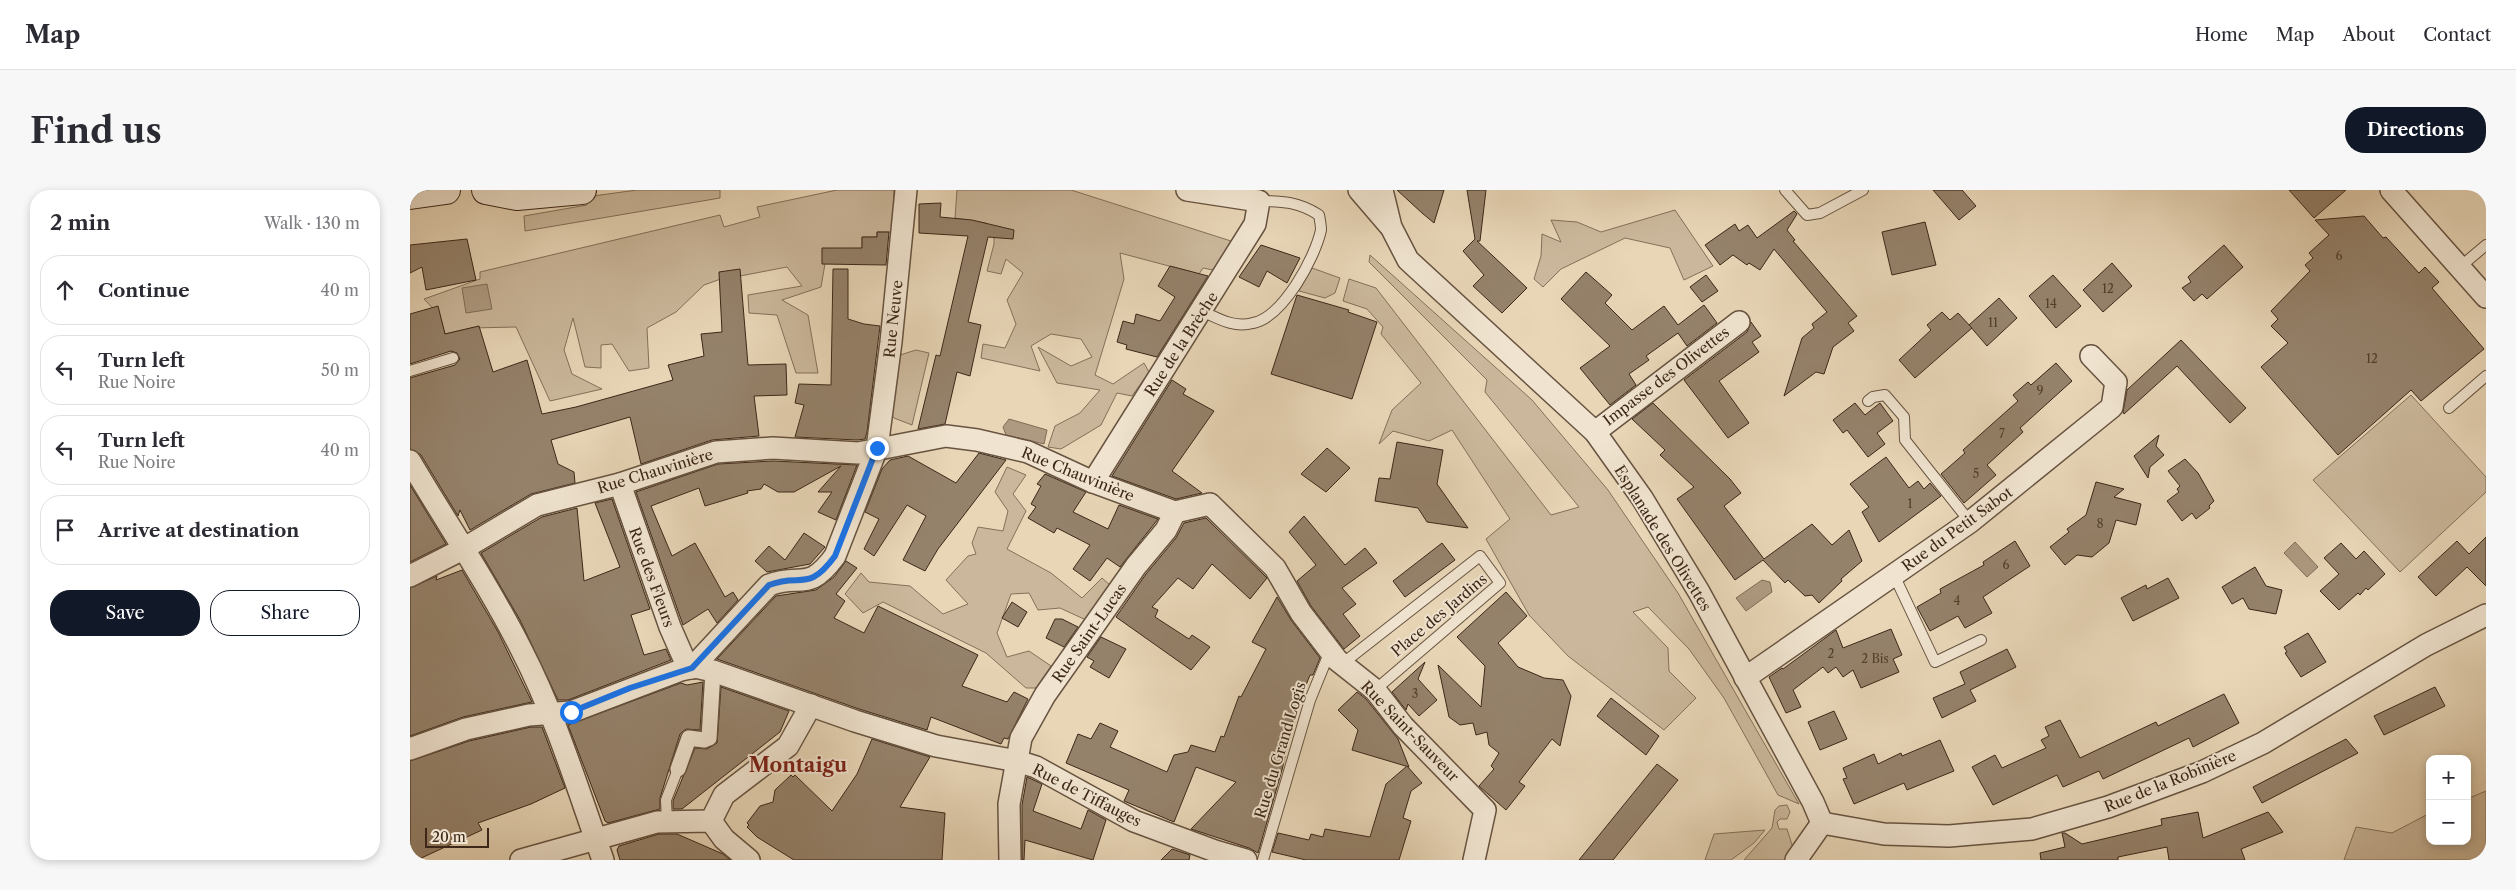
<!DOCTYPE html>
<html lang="en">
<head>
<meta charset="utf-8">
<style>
  body { margin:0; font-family:"Libre Caslon Text",serif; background:#f7f7f7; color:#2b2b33 }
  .controls { position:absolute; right:15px; bottom:15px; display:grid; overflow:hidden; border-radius:10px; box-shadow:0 2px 8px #0003 }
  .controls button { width:45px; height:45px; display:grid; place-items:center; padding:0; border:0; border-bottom:1px solid #e1e1e2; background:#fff; color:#2b2b33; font:25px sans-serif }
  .scale { position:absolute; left:15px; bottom:12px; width:64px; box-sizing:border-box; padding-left:5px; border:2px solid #3c2718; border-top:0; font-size:14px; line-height:18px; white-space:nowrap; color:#3c2718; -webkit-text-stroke:4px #f0e4d0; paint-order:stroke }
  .stop { position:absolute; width:15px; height:15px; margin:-11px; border:4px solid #1a73e8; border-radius:50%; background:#fff }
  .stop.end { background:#1a73e8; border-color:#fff; box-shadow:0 1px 5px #0008 }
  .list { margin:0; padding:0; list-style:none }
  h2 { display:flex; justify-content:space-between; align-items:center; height:65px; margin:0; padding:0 20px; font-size:21px }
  h2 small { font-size:16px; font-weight:400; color:#7c7c81 }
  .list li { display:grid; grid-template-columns:32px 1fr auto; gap:15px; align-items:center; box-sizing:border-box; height:70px; margin:0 10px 10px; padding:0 10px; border:1px solid #e1e1e2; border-radius:20px }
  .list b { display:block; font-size:19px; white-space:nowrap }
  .list p { margin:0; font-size:16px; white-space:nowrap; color:#7c7c81 }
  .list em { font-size:16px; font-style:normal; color:#7c7c81 }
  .actions { display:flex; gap:10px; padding:15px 20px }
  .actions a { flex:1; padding:11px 0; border:1px solid #111827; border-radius:20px; text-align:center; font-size:18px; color:#111827 }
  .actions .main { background:#111827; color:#fff }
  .icon { flex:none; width:28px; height:28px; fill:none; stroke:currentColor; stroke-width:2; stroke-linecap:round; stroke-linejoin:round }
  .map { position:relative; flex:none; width:2076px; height:670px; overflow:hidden; border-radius:20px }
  header { display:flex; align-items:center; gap:30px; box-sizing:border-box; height:70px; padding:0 25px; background:#fff; border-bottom:1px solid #e1e1e2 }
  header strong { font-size:24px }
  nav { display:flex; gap:28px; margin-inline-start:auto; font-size:18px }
  .intro { display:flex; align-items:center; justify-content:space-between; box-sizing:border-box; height:120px; padding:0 30px }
  h1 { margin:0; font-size:35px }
  .button { padding:12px 22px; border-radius:20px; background:#111827; color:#fff; font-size:18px; font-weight:700 }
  main { display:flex; gap:30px; padding:0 30px }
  aside { flex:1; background:#fff; border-radius:20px; box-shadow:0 2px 8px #0003 }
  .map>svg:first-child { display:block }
</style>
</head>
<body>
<header>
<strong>Map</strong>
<nav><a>Home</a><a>Map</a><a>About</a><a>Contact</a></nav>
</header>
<div class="intro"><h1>Find us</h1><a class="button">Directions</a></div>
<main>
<aside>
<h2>2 min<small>Walk · 130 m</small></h2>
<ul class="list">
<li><svg class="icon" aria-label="ahead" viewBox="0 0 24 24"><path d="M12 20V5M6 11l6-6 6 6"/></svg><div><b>Continue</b></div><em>40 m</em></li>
<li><svg class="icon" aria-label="left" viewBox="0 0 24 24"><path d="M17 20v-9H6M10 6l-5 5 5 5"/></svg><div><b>Turn left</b><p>Rue Noire</p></div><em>50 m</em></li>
<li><svg class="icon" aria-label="left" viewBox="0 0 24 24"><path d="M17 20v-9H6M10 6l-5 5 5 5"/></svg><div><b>Turn left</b><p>Rue Noire</p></div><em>40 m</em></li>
<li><svg class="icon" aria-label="arrive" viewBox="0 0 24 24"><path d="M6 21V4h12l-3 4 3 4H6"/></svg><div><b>Arrive at destination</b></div></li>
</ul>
<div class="actions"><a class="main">Save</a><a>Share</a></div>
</aside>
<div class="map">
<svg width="2076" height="670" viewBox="0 0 2076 670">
  <rect width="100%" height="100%" fill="#e8d6b7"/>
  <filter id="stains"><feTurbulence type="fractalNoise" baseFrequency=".004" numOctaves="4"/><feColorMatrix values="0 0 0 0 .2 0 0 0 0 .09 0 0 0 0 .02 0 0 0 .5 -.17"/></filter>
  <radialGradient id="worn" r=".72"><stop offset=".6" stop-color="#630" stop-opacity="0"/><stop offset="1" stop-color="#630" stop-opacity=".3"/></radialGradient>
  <g fill="#cbb89c" stroke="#84705a">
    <path d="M227,0h83v8l-195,33 -1,-15 63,-11 -1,-8z"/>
    <path d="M427,0h57l-1,42h-16v5h-15v11l-36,10 -5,29 -39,13 26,15 10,58h-22l-19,-58 -28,-2 -1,-18 54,-9 -15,-19 -47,9v-4l-36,13 -28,27 -29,16 2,40 -20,3 -17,-27 -11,1v23l-16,-1 -12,-49 -9,32 8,24 30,15 -52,12 -34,-74 -45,1 -26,6 -5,-18 -16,-17 56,-20v-7l240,-57 4,12 36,-10 -3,-10z"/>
    <path d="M547,0h114l160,51 -18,29 -10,-2 -4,6 -79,-21 4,26 -29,96 18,9 31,-21 5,9 -17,24 -15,-3 -16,32 -40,24 -13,-2 7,-21 25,-13 20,-23 -43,-7 -19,-36 33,19 21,-9 -11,-18 -30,-5 -20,12 9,25 -59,-13 2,-14 22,4 11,-24 -9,-24 16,-27 -17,-14 -5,15 -14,-3 7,-27v-15l-8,-6 -31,-5z"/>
    <path d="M1265,20l38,56 -29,14 -14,-32 -45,-10 -64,31 -18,18 -9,-8 7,-23 1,-22 19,8 -10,-22 26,2 24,10z"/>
    <path d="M960,65l162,145 76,90 70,103 121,211 -21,-9 -54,-97 -35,-49 -41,-42 -15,5 35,36 1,23 27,27 -32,32 -96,-74 -39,-41 -43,-76 24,-20 -58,-89 -23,11 -36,-10 -14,13 13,-34 29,-27 -40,-49 2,-7 -16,-18 -24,-8 6,-22 27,9 175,227 28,-8 -94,-115 2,-12 -118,-118z"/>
    <path d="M902,78l28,10 -5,15 -10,5 -26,-7z"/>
    <path d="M506,160l13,3 -17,72 -18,-7 -7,-9 13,-54z"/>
    <path d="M2001,205l75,82v15l-86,80 -87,-92z"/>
    <path d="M597,277l19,8 -13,19 13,17 -19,38 44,24 31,25 20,-20 9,8 -25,34 -26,-12 -22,2 -9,-17 -18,1 -14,39 10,24 22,-6 22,15 -15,22h-10l-40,-35 -103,-51 -20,11 -18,-19 16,-21 8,9 41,4 33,28 25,-10 -22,-24 22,-24 8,-2 -4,-11 6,-16 25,4 5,-20 -13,-19z"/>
    <path d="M2076,601v69h-142l12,-33 36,6 38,-20v28h37v-42z"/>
    <path d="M1377,615l3,7 -3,7h-7l-3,3 2,7h8l7,22 -7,9h-43l28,-32 3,-18 4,-4z"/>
    <path d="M1355,640l-11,13 -23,17h-26l9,-26z"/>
  </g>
  <g fill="#ae9a81" stroke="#806c57">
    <path d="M77,94l5,25 -26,4 -4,-25z"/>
    <path d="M599,229l38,11 -3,14 -38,-9 -3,-8z"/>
    <path d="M1885,352l23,25 -11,10 -23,-24z"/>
    <path d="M1352,390l8,2 2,10 -26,19 -10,-13z"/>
  </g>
  <g fill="#95826b" stroke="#3c2718">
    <path d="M987,0h47l-10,33 -12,-10z"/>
    <path d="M1057,0h19l-6,51h-3l50,47 -25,25 -29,-27 11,-11 -21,-24 12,-12z"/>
    <path d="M1523,0h29l14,16 -17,14z"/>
    <path d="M1879,0h57l-32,28z"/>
    <path d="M531,13l-1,14 32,3 42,10 -1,9 -25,-2 -20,85 13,3 -11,51 -13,-4 -12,52 -27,5 18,-74 4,1 28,-120 -49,-3v-29z"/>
    <path d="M1384,21l3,3 -10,16 8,10 -2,1 64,75 -9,7 6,8 -21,16 -9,27 -8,-2 -32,24 18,-58 12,-10 -2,-4 15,-12 -53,-63 -14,21 -11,-7 -2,2 -14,-10 -13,10 -15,-20 30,-21 4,7 9,-6 9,13z"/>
    <path d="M1954,26l19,22 3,-1 33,36 6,-6 14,15 -7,6 52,61 -63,52 -10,-11 -73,65 -77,-88 27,-24 -17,-17 7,-7 -7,-8 39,-40 -5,-6 8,-7 -4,-5 20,-18 -14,-15z"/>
    <path d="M1515,32l11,43 -44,10 -10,-43z"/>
    <path d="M467,42h12l-3,33 -64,-1v-16h40v-11h15z"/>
    <path d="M57,49l9,41 -50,10 -4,-23 -12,6v-28z"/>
    <path d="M851,55l39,13 -13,25 -20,-12 -8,16 -20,-10z"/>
    <path d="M1814,55l19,22 -36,32 -5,-5 -8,7 -12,-13 9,-6 -3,-5z"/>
    <path d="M1702,73l20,23 -29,26 -20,-22z"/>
    <path d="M760,76l38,10 -51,81 -31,-8 1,-4 -10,-3 6,-21 11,3 2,-10 24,7 15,-24 -17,-11z"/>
    <path d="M330,79l8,96 38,-1 1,31 -33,1 5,40 -47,4 -71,24 -11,-47 -79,23 7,24 16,8 1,11 -44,11 -61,36 -10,-20 -2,6 -37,-61 -11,-6v-71l45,-13 5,-6 -3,-6 -6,-2 -41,13v-50l28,-8 7,28 34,-8 14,46 34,-12 15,54 34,-7 97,-27 -5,-15 36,-9 -3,-22 21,-2 -3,-60z"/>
    <path d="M423,79h15v50l16,5 16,2 -13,106 -2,7 -8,1 -62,-3 9,-32 -9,-2 4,-19 32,1z"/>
    <path d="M1176,82l26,23 -7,8 27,27 32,-24 14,19 26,-20 13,18 -30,23 -9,-13 -32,23 3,4 -20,14 7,11 -26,20 -30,-37 30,-22 -49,-47z"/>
    <path d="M1296,85l12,16 -16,11 -12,-15z"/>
    <path d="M1643,85l28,31 -25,22 -27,-32z"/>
    <path d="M887,105l52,15 -1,2 29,10 -25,77 -81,-25z"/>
    <path d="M1589,108l18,20 -30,28 -18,-21z"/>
    <path d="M1532,122l8,8 8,-7 14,15 -57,50 -16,-18 32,-30 -4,-5z"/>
    <path d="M1341,132l10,14 -9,6 7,10 -40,29 30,42 -21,15 -44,-58 63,-48z"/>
    <path d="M1771,150l65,68 -16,15 -53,-57 -53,48 -1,-2 4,-22z"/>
    <path d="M1646,173l16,18 -52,47 3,4 -36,33 9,10 -32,28 -23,-29 24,-21 -2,-3 55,-49 -5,-6 15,-13 3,3z"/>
    <path d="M762,190l14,9 -3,5 31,17 -42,60 30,22 -26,6 -64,-23z"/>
    <path d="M1243,213l77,76 11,14 -17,13 40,53 48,-35 20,21 17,-15 13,31 -21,18 1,2 -23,22 -7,-8 -7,1 -17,-16 -3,3 -22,-23 -28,20 -58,-81 17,-12 -34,-32 5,-5 -33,-31z"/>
    <path d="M1445,213l10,12 15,-12 13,18 -16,12 8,11 -17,13 -21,-27 -4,3 -10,-13z"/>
    <path d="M1749,245l-3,11 8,9 -14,12 -2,11 -14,-22z"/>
    <path d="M987,252l46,8 -6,34 31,44 -41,-6 -9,-14 -43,-7 4,-23 11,1z"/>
    <path d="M917,258l23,20 -24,24 -25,-18z"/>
    <path d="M569,263l27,7 -68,89 -13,22 -22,-11 23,-44 -19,-11 -33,51 -10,-7 15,-30 -14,-7 17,-43 8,-9 18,-4 48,27z"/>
    <path d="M1476,267l23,31 9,-7 6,8 6,-6 11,13 -62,46 -17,-30 7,-5 -19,-23z"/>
    <path d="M1775,269l13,14 16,28 -5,5 1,2 -14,11 -4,-6 -10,8 -15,-20 12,-9 -2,-3 3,-3 -12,-15z"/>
    <path d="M363,271l84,4 -21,55 -18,-8 14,-20h-14l23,-26 -47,26h-16l-14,-8 -3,5 -14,2 1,2 -43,13 -6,-18 -48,18 21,50 23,-13 30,54 8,-5 5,8 -21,23 -9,-14 -25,16 -47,-133 82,-28z"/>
    <path d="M635,284l41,18 -13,20 35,17 11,-24 39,14 -38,48 -13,-9 -17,23 -17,-12 17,-24 -33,-17 -3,5 -26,-15 8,-11 -5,-3 10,-18 -4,-2z"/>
    <path d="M1686,292l28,7 -10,8 27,7 -5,21 -20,-5 -7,23 -17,14 -15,-2 -12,10 -15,-18 19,-15 -2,-3 19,-14z"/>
    <path d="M0,295l36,59 -36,18z"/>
    <path d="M202,309l38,110 -19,6 13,40 22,-6 5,11 -103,40h-10l-38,-80 -39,-67 61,-36 35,-9 7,73 36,-14 -25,-64z"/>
    <path d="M894,326l41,49 20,-17 12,15 -35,25 14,16 -13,10 17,22 -16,13 -33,-43 -14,-25 19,-16 -27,-33z"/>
    <path d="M796,328l61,60 -17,21 -38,-35 -19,25 -15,-11 -26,29 6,3 -3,7 34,22 3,-4 18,12 -19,23 -75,-53 30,-43 30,-36 8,-15z"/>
    <path d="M394,343l21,14 -15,17 -43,8 -12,-11 14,-15 16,14z"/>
    <path d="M2076,347v49l-19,-19 -31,29 -18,-19 39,-36 12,13z"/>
    <path d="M1605,351l15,25 -47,31 9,16 -27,15 -7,-12 -28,15 -13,-24 24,-14 -1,-4 44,-24 -1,-3z"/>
    <path d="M1032,353l13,17 -50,37 -12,-16z"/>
    <path d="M1931,353l15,16 8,-8 21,23 -17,16 -2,-2 -6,7 -2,-2 -19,17 -19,-19 19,-17 -15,-16z"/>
    <path d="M436,371l11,7 -21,26 9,7 -11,17 30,15 14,-27 100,49 -16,31 45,16 7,-10 14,7 -20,40 -4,-1 -3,6 -70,-27 -4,13 -68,-21 -142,-50 59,-63 40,-6 18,-13z"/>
    <path d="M1845,377l11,19 16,4 -6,24 -27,-5 -6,-11 -11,6 -10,-17z"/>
    <path d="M52,380l36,62 34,70 -69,15 -53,19v-148l27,-12 -1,4z"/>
    <path d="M1758,388l11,20 -46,23 -12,-23 25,-13 1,4z"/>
    <path d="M1096,402l21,24 -29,27 20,24 26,11 19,2 8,16 -11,50 -8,-7 -33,43 6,4 -19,24 -27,-24 15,-17 -3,-3 8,-13 -10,-8 -2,-13 -11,3 -3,-12 -13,2 -11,-8 -11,-52 43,42 4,-41 -28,-29z"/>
    <path d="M867,407l14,23 29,38 -7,17h-3l-15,38 -13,57 -24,83 -9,-5 -58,-19 45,-47 -40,-15 -22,55 -50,-21 5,-11 -63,-27 12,-29 13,5 9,-16 18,8 -8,16 57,25 7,-17 14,-3 3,-7 24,7 6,-16 3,1 15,-41 2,1 25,-48 -14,-7z"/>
    <path d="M602,412l15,10 -9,15 -16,-9z"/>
    <path d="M645,429h7l16,8 -14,20 -18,-9z"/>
    <path d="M1481,439l11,26 -9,4 6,13 -38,16 -8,-18 -10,7 -7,-10 -8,6 -5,-6 -30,23 8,17 -15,6 -17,-36 13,-9 1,1 53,-39 7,18z"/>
    <path d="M1898,443l18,29 -25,15 -16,-24 2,-1 -3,-5z"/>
    <path d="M691,447l25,12 -17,29 -19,-11 4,-6 -7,-4z"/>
    <path d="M1597,459l9,18 -46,23 6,11 -34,17 -9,-20 32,-14 -5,-12z"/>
    <path d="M1015,472l-7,17 19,21 -18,16 -11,-12 -2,6 -14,-18z"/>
    <path d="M293,492l-3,48 -14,-1 -6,5 -20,64v11l-52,14 -3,-2 -37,-96 113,-42 6,2z"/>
    <path d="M311,497l68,24 -9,21 -98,77h-9v-8l22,-53 12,1 10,-6z"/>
    <path d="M2025,497l10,19 -61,29 -10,-19z"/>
    <path d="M947,502l9,7 32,40 11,28 -57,-17 6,-20 -20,-20z"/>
    <path d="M1814,504l15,29 -46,24 -4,-9 -86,41 -4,-8 -36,16 -6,-12 -64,30 -21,-38 23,-12 7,13 44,-20 -5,-8 8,-4 -4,-9 15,-7 20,38 76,-36 2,4z"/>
    <path d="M1201,508l48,38 -13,19 -49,-39z"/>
    <path d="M1424,521l13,28 -27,11 -12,-28z"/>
    <path d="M121,537h11l23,61 -34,16 -53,19 4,7 -65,30h-7v-99l59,-20z"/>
    <path d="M462,549l58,18 -30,50 45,6 -3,47h-148l-37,-23 -10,-10 2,-2 -2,-2 13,-17 13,-4 2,-12 16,-15 2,2 2,-2 37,36 25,-37z"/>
    <path d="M1936,549l12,14 -96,50 -9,-16z"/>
    <path d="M1530,550l14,31 -47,19 -3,-7 -50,21 -11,-25 4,-1 -4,-10 31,-14 4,10 23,-11 1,3z"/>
    <path d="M1247,574l21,16 -65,80h-34z"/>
    <path d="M997,576l15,17 -11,8 -8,27 8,3 -12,39h-93l-34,-8 6,-19 31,7 2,-6 12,3 2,-8 45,8 16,-53z"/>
    <path d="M617,587l15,7 -9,27 48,18 7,-19 18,10 -13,40 -68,-20 -1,20h-2v-55z"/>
    <path d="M1788,622l5,26 65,-26 15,20 -42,17 4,11h-76l-2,-13 -49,10v3h-77l-1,-7 25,-6 -3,-14h3l17,11 80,-19 -1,-6z"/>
    <path d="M249,644h18l46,20 7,6h-110l-3,-10 2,-4z"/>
    <path d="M762,659l18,6 -1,5h-28z"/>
  </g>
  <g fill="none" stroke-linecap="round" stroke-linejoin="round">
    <defs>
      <g id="service">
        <path d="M1375,0l22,25 13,-2 43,-23"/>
        <path d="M2050,77l26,-22"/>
        <path d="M792,121c17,8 32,17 51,12 30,-6 62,-65 68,-93 0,-4 -1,-10 -2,-15 -20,-13 -36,-14 -60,-14"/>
        <path d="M0,181l43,-13"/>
        <path d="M1458,211l5,-4 12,-2 19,22 1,23 65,82"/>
        <path d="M2039,218l37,-32"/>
        <path d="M1484,385l41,87 46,-22"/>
        <path d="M932,474l138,-108 20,27 -125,107"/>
        <path d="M257,631l-1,-21 12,-31"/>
        <path d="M853,670l47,-160 20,-49"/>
      </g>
      <path id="pedestrian" d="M268,579l11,-31 15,2 5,-2 4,-67"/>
      <g id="minor">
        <path d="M949,0l30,35"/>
        <path d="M972,0l9,37 17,33 187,172 47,66 57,94 114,210 9,21"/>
        <path d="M1981,0l95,107"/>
        <path d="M1185,242l144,-110"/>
        <path d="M0,271c37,63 79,124 112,190 34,66 56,139 81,209"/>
        <path d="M683,292l162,-258 4,-23 -72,-11"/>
        <path d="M210,294l50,143 18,41"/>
        <path d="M765,322l35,-8 65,64 26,45 36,47 38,30 28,36 82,84 -11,50"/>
        <path d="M0,386l53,-27 74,-44 83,-21 96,-32 57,-4 85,5 88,-17 31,4 51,12 65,30 82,30"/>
        <path d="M282,478l77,-83c32,-13 38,9 66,-29l42,-108 14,-106 15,-152"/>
        <path d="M1335,488l225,-156 142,-115 4,-25 -25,-26"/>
        <path d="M0,559l56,-20 63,-14 42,-3 110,-42 14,-3 18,4 142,50 81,25 81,15 19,6 98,54 81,30 31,9"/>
        <path d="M301,631l13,-26 64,-49 23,-41"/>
        <path d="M1412,633l62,11 65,2 83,-7 76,-22 94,-35 61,-29 163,-98 60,-30"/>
        <path d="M111,670l136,-38 54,-1 13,18 25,21"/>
        <path d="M600,670l-1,-56 12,-66 24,-43 91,-129 30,-36 9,-18"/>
        <path d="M1386,670l26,-37"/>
      </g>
      <g id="secondary">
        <path d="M76,0l31,6 65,-6"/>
        <path d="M0,5l36,-5"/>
      </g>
    </defs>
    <use href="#service" stroke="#675340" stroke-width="12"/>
    <use href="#pedestrian" stroke="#675340" stroke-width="18"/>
    <use href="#minor" stroke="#675340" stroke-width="24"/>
    <use href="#secondary" stroke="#3c2718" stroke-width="30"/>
    <use href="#service" stroke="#f0e4d0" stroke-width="10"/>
    <use href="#pedestrian" stroke="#f0e4d0" stroke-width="15"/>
    <use href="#minor" stroke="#f0e4d0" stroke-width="21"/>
    <use href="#secondary" stroke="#f0e4d0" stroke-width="28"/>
  </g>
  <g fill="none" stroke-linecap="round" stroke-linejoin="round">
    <path stroke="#1a73e8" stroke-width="6" d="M161,522l59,-24 62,-20 77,-83c32,-13 38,9 66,-29l42,-108"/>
  </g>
  <g text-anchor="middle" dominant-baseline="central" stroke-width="4" stroke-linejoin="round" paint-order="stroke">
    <g font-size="12" fill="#523e2d">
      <text x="1929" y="65">6</text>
      <text x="1698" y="98">12</text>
      <text x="1641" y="113">14</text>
      <text x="1583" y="132">11</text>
      <text x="1962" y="168">12</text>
      <text x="1630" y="200">9</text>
      <text x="1592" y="243">7</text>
      <text x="1566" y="283">5</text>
      <text x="1500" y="313">1</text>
      <text x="1690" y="333">8</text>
      <text x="1596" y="374">6</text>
      <text x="1547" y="410">4</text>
      <text x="1421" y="463">2</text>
      <text x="1465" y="468">2 Bis</text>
      <text x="1005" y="503">3</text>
    </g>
    <g font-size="15" fill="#3c2718" stroke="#f0e4d0">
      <text transform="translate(483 129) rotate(-84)">Rue Neuve</text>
      <text transform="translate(771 154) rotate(-57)">Rue de la Brèche</text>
      <text transform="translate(1256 186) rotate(-37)">Impasse des Olivettes</text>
      <text transform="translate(245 281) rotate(-17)">Rue Chauvinière</text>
      <text transform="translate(668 284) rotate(22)">Rue Chauvinière</text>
      <text transform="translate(1547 339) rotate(-36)">Rue du Petit Sabot</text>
      <text transform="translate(1253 348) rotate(58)">Esplanade des Olivettes</text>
      <text transform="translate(242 387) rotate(70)">Rue des Fleurs</text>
      <text transform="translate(1029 425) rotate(-40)">Place des Jardins</text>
      <text transform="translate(679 443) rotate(-55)">Rue Saint-Lucas</text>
      <text transform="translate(1000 541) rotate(46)">Rue Saint-Sauveur</text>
      <text transform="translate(870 560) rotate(-73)">Rue du Grand Logis</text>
      <text transform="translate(1760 591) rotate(-22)">Rue de la Robinière</text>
      <text transform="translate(677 605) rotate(27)">Rue de Tiffauges</text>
    </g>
    <g font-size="20" font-weight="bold" fill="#7a1f14" stroke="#f0e4d0">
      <text x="388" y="575">Montaigu</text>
    </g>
  </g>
  <rect width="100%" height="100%" filter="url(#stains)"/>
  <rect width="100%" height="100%" fill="url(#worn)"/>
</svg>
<div class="controls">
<button>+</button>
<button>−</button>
</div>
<div class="scale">20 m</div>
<div class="stop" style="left:161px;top:522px"></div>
<div class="stop end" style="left:467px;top:258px"></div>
</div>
</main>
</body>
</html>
